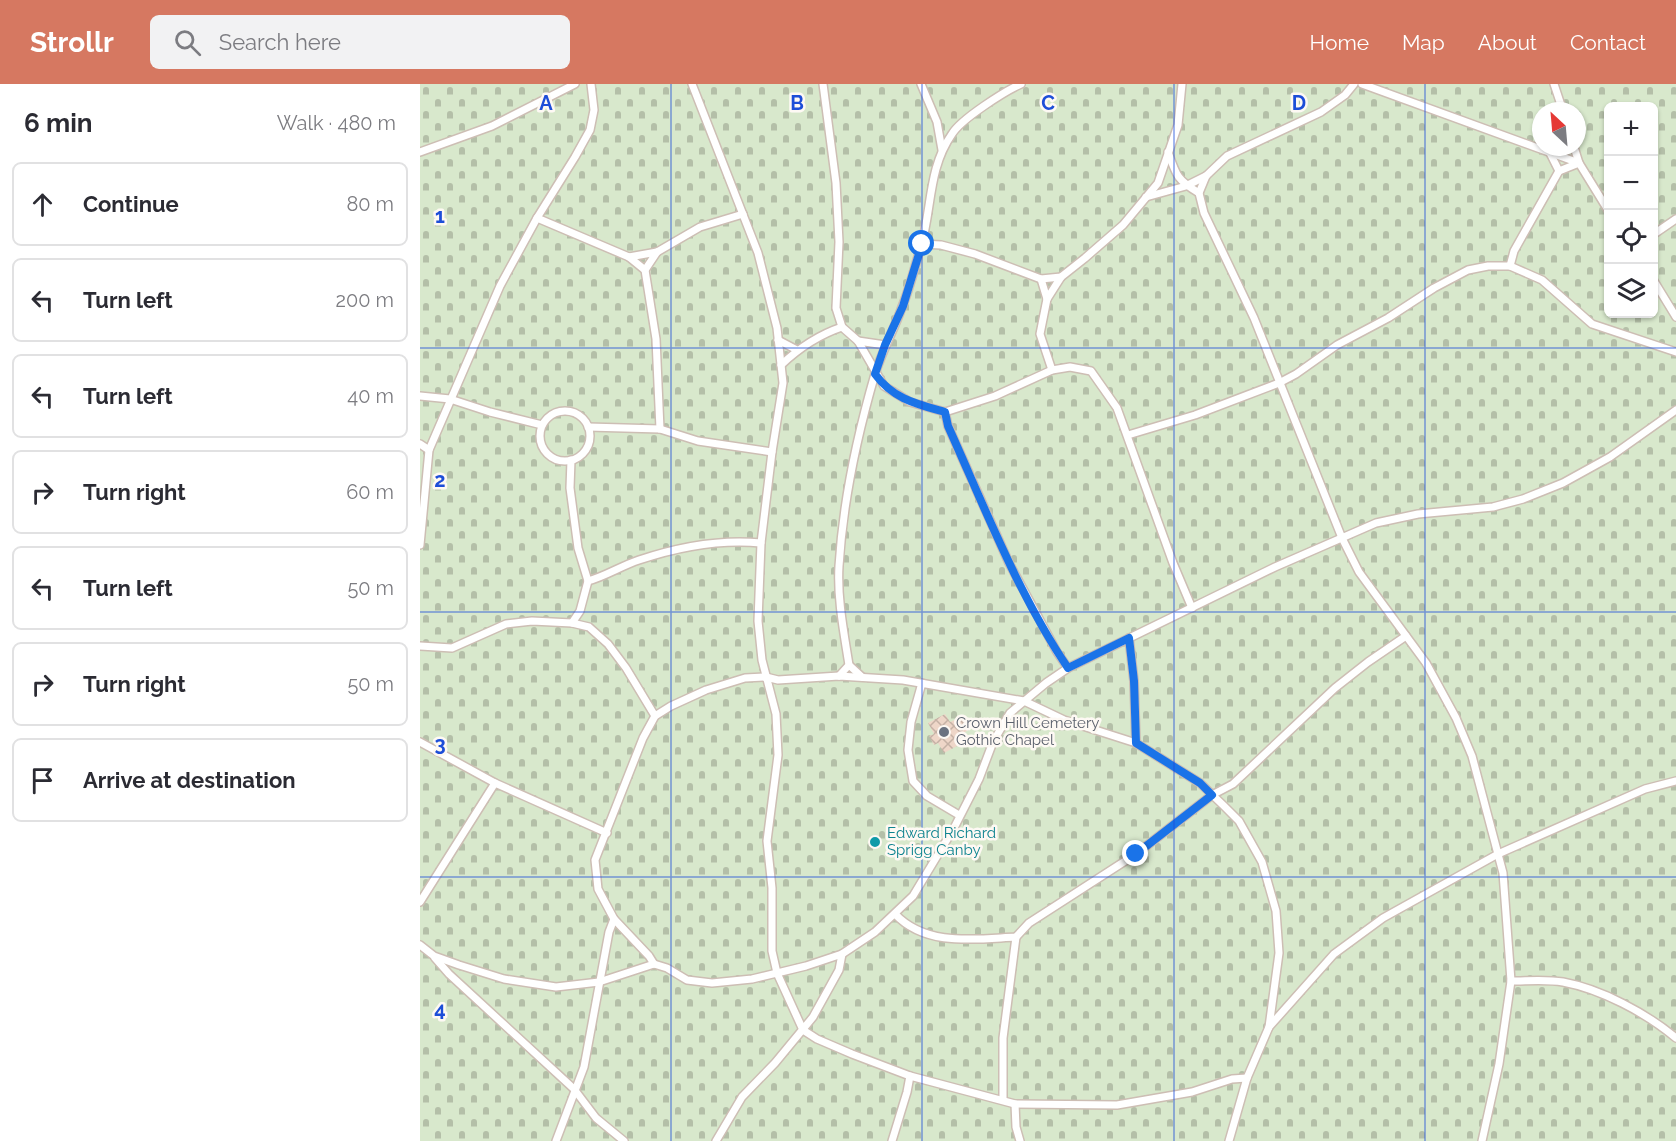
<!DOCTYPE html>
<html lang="en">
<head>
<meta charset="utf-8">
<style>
  body { margin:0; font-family:Raleway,sans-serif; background:#f2f2f3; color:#2b2b33 }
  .controls { position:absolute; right:18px; top:18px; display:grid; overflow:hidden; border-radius:9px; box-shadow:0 2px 4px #0004 }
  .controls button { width:54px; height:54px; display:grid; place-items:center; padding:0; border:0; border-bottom:2px solid #e1e1e2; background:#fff; color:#2b2b33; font:30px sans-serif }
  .compass { position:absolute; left:1112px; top:18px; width:54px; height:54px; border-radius:50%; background:#fff; box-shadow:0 2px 4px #0004; rotate:334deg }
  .stop { position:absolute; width:18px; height:18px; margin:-14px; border:4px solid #1a73e8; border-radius:50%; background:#fff }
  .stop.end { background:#1a73e8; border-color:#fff; box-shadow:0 2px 6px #0008 }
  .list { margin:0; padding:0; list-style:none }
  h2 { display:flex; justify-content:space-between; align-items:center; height:78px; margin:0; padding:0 24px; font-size:26px }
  h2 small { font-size:20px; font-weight:400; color:#7c7c81 }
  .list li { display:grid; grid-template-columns:39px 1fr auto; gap:18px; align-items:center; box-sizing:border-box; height:84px; margin:0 12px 12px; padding:0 12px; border:2px solid #e1e1e2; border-radius:9px }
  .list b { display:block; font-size:22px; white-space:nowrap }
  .list em { font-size:20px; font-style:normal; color:#7c7c81 }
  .icon { flex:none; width:33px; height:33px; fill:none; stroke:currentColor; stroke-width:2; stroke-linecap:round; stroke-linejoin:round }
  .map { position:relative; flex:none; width:1256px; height:1057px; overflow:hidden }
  header { display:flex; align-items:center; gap:36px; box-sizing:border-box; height:84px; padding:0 30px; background:#d67861; color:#fff }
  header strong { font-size:28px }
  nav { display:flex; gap:33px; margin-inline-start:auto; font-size:21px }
  .search { width:420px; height:54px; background:#f2f2f3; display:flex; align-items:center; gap:15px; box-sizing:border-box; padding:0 21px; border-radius:9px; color:#7c7c81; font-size:22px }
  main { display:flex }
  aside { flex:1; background:#fff }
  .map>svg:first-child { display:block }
</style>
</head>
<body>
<header>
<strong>Strollr</strong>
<div class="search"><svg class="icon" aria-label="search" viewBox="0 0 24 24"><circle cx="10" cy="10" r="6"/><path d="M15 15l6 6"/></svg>Search here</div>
<nav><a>Home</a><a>Map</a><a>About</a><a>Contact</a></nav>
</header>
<main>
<aside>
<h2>6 min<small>Walk · 480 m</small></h2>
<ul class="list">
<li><svg class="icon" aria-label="ahead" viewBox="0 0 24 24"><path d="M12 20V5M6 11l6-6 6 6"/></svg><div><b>Continue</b></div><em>80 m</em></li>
<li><svg class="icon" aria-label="left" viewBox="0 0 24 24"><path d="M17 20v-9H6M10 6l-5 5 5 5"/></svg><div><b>Turn left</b></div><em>200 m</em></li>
<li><svg class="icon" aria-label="left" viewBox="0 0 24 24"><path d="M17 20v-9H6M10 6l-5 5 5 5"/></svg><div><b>Turn left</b></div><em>40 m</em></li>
<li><svg class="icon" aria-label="right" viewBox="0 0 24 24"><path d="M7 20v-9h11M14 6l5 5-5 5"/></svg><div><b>Turn right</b></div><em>60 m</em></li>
<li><svg class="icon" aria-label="left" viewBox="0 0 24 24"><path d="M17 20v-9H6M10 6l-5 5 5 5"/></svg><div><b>Turn left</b></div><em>50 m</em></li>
<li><svg class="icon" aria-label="right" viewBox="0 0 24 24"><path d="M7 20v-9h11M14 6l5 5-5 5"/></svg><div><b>Turn right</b></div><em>50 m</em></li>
<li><svg class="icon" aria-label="arrive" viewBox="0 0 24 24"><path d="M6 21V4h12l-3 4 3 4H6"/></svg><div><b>Arrive at destination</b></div></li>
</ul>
</aside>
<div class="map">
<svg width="1256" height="1057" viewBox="0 0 1256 1057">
  <defs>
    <pattern id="cemetery-stones" width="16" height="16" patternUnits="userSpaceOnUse" patternTransform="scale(1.5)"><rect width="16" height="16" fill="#d8e8cc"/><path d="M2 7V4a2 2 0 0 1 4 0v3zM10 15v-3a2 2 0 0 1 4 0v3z" fill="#b4bfa8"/></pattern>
    <pattern id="building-cross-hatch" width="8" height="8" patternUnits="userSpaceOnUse" patternTransform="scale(1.5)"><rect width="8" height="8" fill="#eed6c8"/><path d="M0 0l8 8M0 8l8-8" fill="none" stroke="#c5b1a5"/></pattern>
  </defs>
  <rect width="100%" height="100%" fill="#fbf5ed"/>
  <path fill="url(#cemetery-stones)" fill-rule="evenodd" d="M0,0h1256v1057h-1256zM1188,22h46v208h-46zM1121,27h36v36h-36z"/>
  <path fill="url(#building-cross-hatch)" d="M525,630l5,8 13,-6 7,13 -13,8 4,7 -17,9 -6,-10 -4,2 -5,-9 5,-2 -6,-11z"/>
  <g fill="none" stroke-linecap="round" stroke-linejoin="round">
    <defs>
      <g id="service">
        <path d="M272,0l66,169 19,75 6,55 -11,69 -11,91 -3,78 4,39 14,54 2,41 -11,86 5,47v63l5,22 26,57 14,9 35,15 58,22 105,28 102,1 75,-13 40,-13 15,-1"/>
        <path d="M403,0l13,99 3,59 -3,66 6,19 16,14 26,45 26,16 35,10 50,-16 57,-26 18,-3 21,4 26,37 56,155 19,45"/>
        <path d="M501,0l16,38 5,28"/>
        <path d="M934,0l-9,11 -24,17 -94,44 -21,20 -7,17 5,20 50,105 88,220 17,34 67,91 30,55 16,38 31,117 8,108 -12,83 -17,77"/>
        <path d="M942,0l217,79 29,47"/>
        <path d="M1134,0l9,27"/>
        <path d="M0,68l72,-26 83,-42"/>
        <path d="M748,68c8,23 9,28 31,41"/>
        <path d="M1130,69l9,18"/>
        <path d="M726,113l40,-11 20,-10"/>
        <path d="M117,134l92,39 16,13 11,69 4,90"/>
        <path d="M1234,150l22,-15"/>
        <path d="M502,160l19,1 34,9 66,25 20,-2 24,-19 38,-33 35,-42 20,-58 4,-41"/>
        <path d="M209,173l28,-5 43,-25 43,-13"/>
        <path d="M1090,182l4,-15 45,-80 20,-8 -5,-16"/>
        <path d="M225,186l12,-18"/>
        <path d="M621,195l6,20"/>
        <path d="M1234,197l22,36"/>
        <path d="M358,256l19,10"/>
        <path d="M438,257l27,4"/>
        <path d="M361,281c18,-17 37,-30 61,-38"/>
        <path d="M632,286l-12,-36 7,-35 14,-22"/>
        <path d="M0,312l30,3 40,13 52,13"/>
        <circle cx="145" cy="352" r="25"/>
        <path d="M525,328l3,14 61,137 48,89 11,16"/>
        <path d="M168,343l72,2 38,12 74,11"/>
        <path d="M708,351l67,-20 84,-32 17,-9 41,-29 51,-27 46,-30 34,-18 20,-4h22l32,14 50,44 84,28"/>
        <path d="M0,360l9,6"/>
        <path d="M151,376l-1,28 8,60 10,33 -8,30 -8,12"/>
        <path d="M0,461l9,-95 71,-164 37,-68 38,-61 15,-27 4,-20 -3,-26"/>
        <path d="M168,497c18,-5 33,-15 51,-21 39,-13 81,-21 122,-17"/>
        <path d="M709,554l5,43 2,62"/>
        <path d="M0,562l32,2 54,-24 26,-3 40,2 17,4 19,17 18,24 29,48"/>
        <path d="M429,581c-5,-32 -12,-67 -10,-99 4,-65 18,-130 36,-192 7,-23 19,-44 27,-67 8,-19 13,-41 19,-61 11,-37 7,-78 31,-112 9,-15 53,-43 69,-50"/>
        <path d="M419,592l10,-11 13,12"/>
        <path d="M502,599l-11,39 -3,28 5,31 14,15 32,19"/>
        <path d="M0,658l75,41 112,50"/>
        <path d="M0,818l75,-119"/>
        <path d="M475,830c31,33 80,25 121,23l13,-14 107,-69 76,-59 21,-11 102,-96 33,-26 38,-26"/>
        <path d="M0,861l14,11 25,9 45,14 52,8 43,-5 55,-18 13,4 20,12 25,3 40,-4 54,-13 36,-12 33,-22 38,-36 41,-68 25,-49 14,-37 17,-29 36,-30 22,-15 207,-101 101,-44 42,-9 75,-7 30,-8 40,-16 47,-26 66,-47"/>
        <path d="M15,874l14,16 125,115 22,29 28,23"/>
        <path d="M234,880l-5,-8 -35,-37 -16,-30 -3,-29 48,-122 12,-22 16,-10 35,-16 39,-12 21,-1 12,3 61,-4 64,4 121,21 40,19 72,23 64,40 24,23 15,15 23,41 14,49 3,42 -10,74"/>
        <path d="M1091,897c16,0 35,-2 52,1 38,7 83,31 113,56"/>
        <path d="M583,1015v-61l13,-101"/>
        <path d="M595,1020l1,23 4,14"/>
        <path d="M136,1057l28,-74 25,-135 5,-13"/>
        <path d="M296,1057l26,-44 33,-34 38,-46 26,-47 3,-16"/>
        <path d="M472,1057l15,-49 3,-16"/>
        <path d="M809,1057l18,-63 22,-51 65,-73 49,-36 115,-64 147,-65 31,-8"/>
      </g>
    </defs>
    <use href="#service" stroke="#cdbeb4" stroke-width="10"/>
    <use href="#service" stroke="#fff" stroke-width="7"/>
  </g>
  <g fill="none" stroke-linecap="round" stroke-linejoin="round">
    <path stroke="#1a73e8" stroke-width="8" d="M502,160l-19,62 -18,39 -10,29c18,25 42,30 70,38l3,14c36,80 71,170 120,242l61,-30 5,43 2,62 64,40 12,12 -76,59"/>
  </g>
  <path fill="none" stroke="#1d4ed8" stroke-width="1.5" stroke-opacity="0.55" d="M251,0v1057M502,0v1057M754,0v1057M1005,0v1057M0,264h1256M0,528h1256M0,793h1256"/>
  <circle fill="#6b7280" stroke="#fef9f4" stroke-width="2" cx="524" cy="648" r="6"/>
  <circle fill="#0f9aa8" stroke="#fef9f4" stroke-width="2" cx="455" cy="758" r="6"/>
  <g text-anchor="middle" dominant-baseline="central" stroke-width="5" stroke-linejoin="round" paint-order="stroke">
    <g font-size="15" fill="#5b616d" stroke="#fef9f4" text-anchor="start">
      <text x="536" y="639">Crown Hill Cemetery<tspan x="536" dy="17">Gothic Chapel</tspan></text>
    </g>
    <g font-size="15" fill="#0d838f" stroke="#fef9f4" text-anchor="start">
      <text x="467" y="749">Edward Richard<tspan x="467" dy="17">Sprigg Canby</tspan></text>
    </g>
  </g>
  <g font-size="20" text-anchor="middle" font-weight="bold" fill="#1d4ed8" stroke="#fef9f4" stroke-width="5" stroke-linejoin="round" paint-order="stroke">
    <text x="126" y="26">A</text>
    <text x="377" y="26">B</text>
    <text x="628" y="26">C</text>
    <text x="879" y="26">D</text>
    <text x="20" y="139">1</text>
    <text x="20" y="403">2</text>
    <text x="20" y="667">3</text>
    <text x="20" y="932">4</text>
  </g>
</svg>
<div class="controls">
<button>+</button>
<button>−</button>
<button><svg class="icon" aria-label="locate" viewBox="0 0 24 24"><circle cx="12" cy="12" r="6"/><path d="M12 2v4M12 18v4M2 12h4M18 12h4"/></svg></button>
<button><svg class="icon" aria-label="layers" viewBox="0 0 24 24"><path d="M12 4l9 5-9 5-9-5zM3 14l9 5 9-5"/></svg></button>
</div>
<svg class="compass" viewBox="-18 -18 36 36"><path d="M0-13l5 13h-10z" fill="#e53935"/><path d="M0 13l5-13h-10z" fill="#7c7c81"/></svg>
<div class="stop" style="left:502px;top:160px"></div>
<div class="stop end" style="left:716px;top:770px"></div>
</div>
</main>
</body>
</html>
